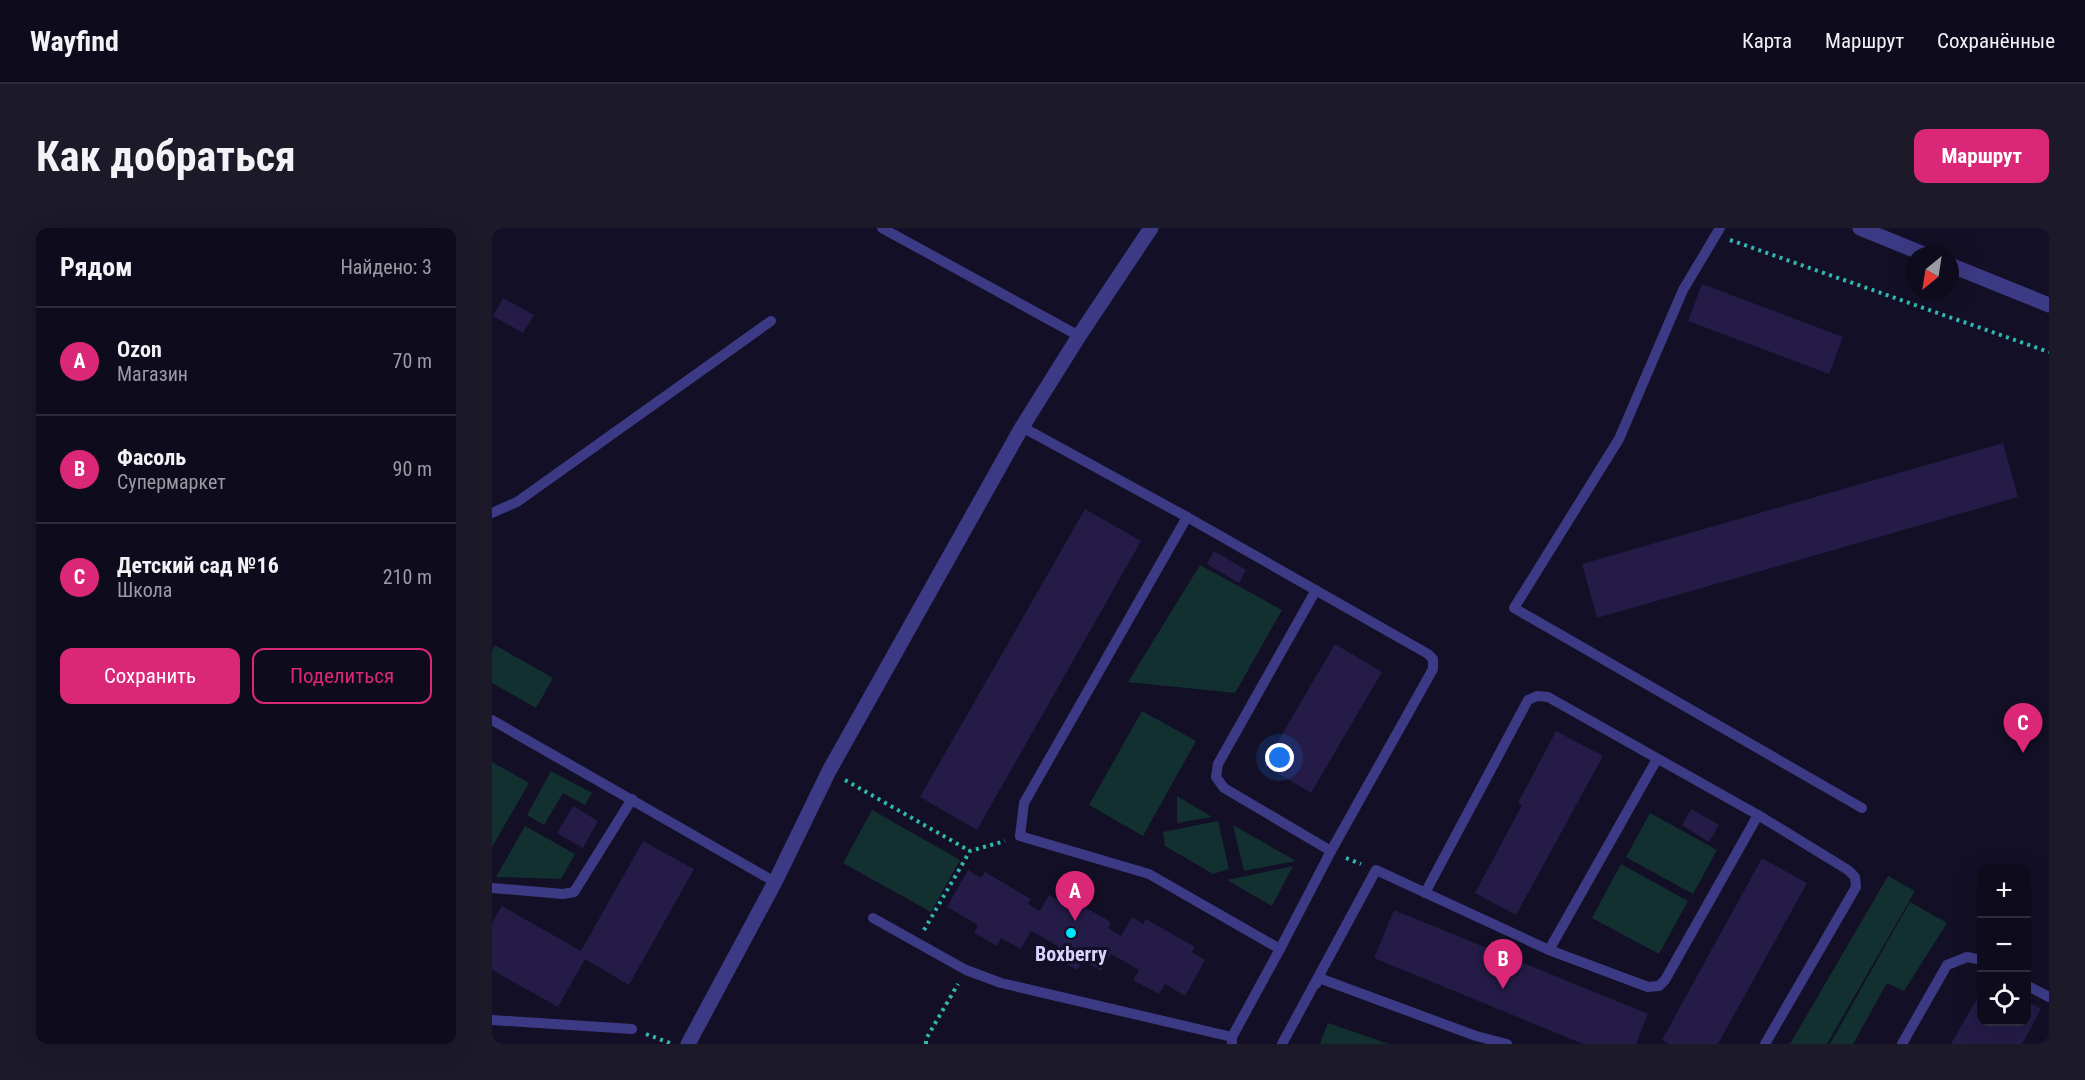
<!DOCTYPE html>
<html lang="ru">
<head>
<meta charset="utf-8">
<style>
  body { margin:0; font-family:"Roboto Condensed",sans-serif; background:#1c1929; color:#f1f3f6 }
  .controls { position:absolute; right:18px; bottom:18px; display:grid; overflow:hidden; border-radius:12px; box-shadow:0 6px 24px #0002 }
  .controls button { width:54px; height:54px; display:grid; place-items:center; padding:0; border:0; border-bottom:2px solid #2e2b3b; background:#0e0b1c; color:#f1f3f6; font:30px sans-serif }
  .compass { position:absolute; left:1413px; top:18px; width:54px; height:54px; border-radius:50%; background:#0e0b1c; box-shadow:0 6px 24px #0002; rotate:210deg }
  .you { position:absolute; left:788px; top:530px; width:21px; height:21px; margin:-15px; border:4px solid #fff; border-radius:50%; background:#1a73e8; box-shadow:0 0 0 9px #1a73e833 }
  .badge { display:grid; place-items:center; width:39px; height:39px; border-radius:50%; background:#db2777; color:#fff; font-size:20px; font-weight:700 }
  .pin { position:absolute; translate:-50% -50px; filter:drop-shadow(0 2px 3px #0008) }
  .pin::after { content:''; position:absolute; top:32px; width:21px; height:18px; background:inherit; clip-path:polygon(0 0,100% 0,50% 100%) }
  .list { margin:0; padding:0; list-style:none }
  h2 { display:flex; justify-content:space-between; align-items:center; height:78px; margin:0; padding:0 24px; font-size:26px }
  h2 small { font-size:20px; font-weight:400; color:#9b9ba3 }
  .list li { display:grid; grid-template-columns:39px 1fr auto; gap:18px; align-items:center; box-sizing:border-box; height:108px; padding:0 24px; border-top:2px solid #2e2b3b }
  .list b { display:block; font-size:22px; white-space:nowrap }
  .list p { margin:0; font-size:20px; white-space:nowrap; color:#9b9ba3 }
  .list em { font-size:20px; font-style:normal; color:#9b9ba3 }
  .actions { display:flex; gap:12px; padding:18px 24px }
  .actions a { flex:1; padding:14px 0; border:2px solid #db2777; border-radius:12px; text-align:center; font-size:21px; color:#db2777 }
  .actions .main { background:#db2777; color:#fff }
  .icon { flex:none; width:33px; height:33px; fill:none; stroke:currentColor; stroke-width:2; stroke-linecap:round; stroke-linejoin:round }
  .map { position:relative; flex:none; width:1557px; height:816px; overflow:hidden; border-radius:12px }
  header { display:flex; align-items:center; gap:36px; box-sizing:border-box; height:84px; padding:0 30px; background:#0e0b1c; border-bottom:2px solid #2e2b3b }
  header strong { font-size:28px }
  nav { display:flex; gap:33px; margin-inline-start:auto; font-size:21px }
  .intro { display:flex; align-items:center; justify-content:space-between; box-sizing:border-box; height:144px; padding:0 36px }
  h1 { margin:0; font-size:42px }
  .button { padding:15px 27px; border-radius:12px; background:#db2777; color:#fff; font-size:21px; font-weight:700 }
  main { display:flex; gap:36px; padding:0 36px }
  aside { flex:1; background:#0e0b1c; border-radius:12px; box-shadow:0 6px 24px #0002 }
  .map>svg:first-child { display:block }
</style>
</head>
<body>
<header>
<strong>Wayfind</strong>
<nav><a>Карта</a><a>Маршрут</a><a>Сохранённые</a></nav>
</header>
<div class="intro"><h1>Как добраться</h1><a class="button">Маршрут</a></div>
<main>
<aside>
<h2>Рядом<small>Найдено: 3</small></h2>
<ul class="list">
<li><span class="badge">A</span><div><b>Ozon</b><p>Магазин</p></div><em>70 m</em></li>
<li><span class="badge">B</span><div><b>Фасоль</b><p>Супермаркет</p></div><em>90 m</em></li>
<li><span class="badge">C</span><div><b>Детский сад №16</b><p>Школа</p></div><em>210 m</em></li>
</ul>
<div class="actions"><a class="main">Сохранить</a><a>Поделиться</a></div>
</aside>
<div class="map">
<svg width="1557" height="816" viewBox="0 0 1557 816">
  <rect width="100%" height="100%" fill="#130f26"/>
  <g fill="#12302f">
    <path d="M708,337l82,45 -47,83 -107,-11z"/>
    <path d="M3,417l58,33 -17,30 -44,-25v-32z"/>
    <path d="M650,483l54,30 -53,95 -54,-31z"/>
    <path d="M0,534l37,21 -37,64z"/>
    <path d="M59,543l41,22 -7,12 -22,-12 -19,32 -17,-10z"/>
    <path d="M685,568l35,21 -35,6z"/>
    <path d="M380,582l88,50 -29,52 -88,-49z"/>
    <path d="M1158,585l67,37 -24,44 -67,-37z"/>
    <path d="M726,593l11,48 -16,5 -48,-28 -2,-14z"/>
    <path d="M741,597l63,36 -52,10z"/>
    <path d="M33,598l50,28 -14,25 -65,-2z"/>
    <path d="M1129,636l67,37 -29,53 -67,-36z"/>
    <path d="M801,638l-21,40 -45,-26z"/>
    <path d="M1396,648l27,15 -88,153h-37z"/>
    <path d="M1418,674l37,21 -43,68 -17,-8 -34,61h-23z"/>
    <path d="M836,795l61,21h-69z"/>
  </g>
  <g fill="#241b47">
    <path d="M1210,56l141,53 -14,37 -141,-53z"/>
    <path d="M11,70l31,17 -11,18 -30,-17z"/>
    <path d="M1511,215l15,54 -421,121 -15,-54z"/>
    <path d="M593,281l56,32 -164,289 -57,-33z"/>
    <path d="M722,323l32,19 -7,13 -32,-19z"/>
    <path d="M843,416l47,28 -71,121 -47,-28z"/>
    <path d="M1064,503l47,25 -87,159 -41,-22 47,-88 -4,-2z"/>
    <path d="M81,578l25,15 -15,27 -26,-15z"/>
    <path d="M1199,581l28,16 -10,17 -27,-17z"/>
    <path d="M151,613l51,28 -65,116 -44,-26 -27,48 -66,-37v-47l10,-17 79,45z"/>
    <path d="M1270,630l45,25 -89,161h-49l-7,-4z"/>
    <path d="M476,642l13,8 4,-6 46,27 -3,5 12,7 9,-16 11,6 3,-6 48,27 -3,6 13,8 11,-19 11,7 3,-5 49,28 -3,5 13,8 -20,36 -20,-12 -6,10 -26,-14 6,-10 -28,-16 -10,17 -18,-10 -6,9 -25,-14 6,-10 -27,-15 -10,18 -20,-11 -4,8 -23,-13 4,-8 -31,-18z"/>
    <path d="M902,682l254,104 -12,30h-53l-209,-86z"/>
    <path d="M1490,762v32h44v-21l15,8 -19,35h-71z"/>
  </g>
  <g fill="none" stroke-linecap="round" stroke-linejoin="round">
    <g stroke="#2fb8b0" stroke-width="4" stroke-dasharray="3 4.5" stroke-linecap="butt">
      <path d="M1238,12l319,112"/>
      <path d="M353,552l125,71"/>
      <path d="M854,630l15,6"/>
      <path d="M432,702l46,-79 35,-10"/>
      <path d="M154,806l24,9"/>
      <path d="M434,816v-5l32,-55"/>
    </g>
    <g stroke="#3d3a85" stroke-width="10">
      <path d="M390,0l197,108"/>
      <path d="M1228,0l-37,62 -64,149 -105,169 348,200"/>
      <path d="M530,199l165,90 -163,286 -4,33 129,38 131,75 -48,88v7"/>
      <path d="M0,285l25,-11 254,-181"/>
      <path d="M695,289l241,137 5,5v10l-102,182 -51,98"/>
      <path d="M824,362l-98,174 -2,13 8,11 107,63"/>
      <path d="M0,492l283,162"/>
      <path d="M1266,587l90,55 7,7 1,10 -91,157"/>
      <path d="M0,660l71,6 11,-2 58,-93"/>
      <path d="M381,690l93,52 35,13 231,54"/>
      <path d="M1057,722l108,-191"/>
      <path d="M824,756l3,-6 157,58 31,8"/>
      <path d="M1534,757l23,12"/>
      <path d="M0,792l140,9"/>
      <path d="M790,816l94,-174 173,80 99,37 11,-1 6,-6 93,-165 -210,-118 -11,-1 -9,4 -103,193"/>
      <path d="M1410,816l45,-79 20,-8 15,3"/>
    </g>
    <g stroke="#3d3a85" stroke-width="15">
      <path d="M1368,0l66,27"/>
      <path d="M1458,37l99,40"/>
      <path d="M196,816l87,-162 54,-111 193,-344 57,-91 72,-108"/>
    </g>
  </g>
  <circle fill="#00e5ff" stroke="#130f26" stroke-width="2" cx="579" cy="705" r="6"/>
  <g text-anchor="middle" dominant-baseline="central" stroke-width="6" stroke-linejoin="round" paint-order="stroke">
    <g font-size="20" font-weight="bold" fill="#d9d4ff" stroke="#130f26">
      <text x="579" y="726">Boxberry</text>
    </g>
  </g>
</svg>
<div class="controls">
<button>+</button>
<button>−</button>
<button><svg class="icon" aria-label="locate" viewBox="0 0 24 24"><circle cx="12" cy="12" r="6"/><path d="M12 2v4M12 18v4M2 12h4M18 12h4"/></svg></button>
</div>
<svg class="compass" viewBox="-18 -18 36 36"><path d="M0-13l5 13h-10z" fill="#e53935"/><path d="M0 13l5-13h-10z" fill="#9b9ba3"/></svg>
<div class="you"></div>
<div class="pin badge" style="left:583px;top:693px">A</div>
<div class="pin badge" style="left:1011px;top:761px">B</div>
<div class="pin badge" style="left:1531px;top:525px">C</div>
</div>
</main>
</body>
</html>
